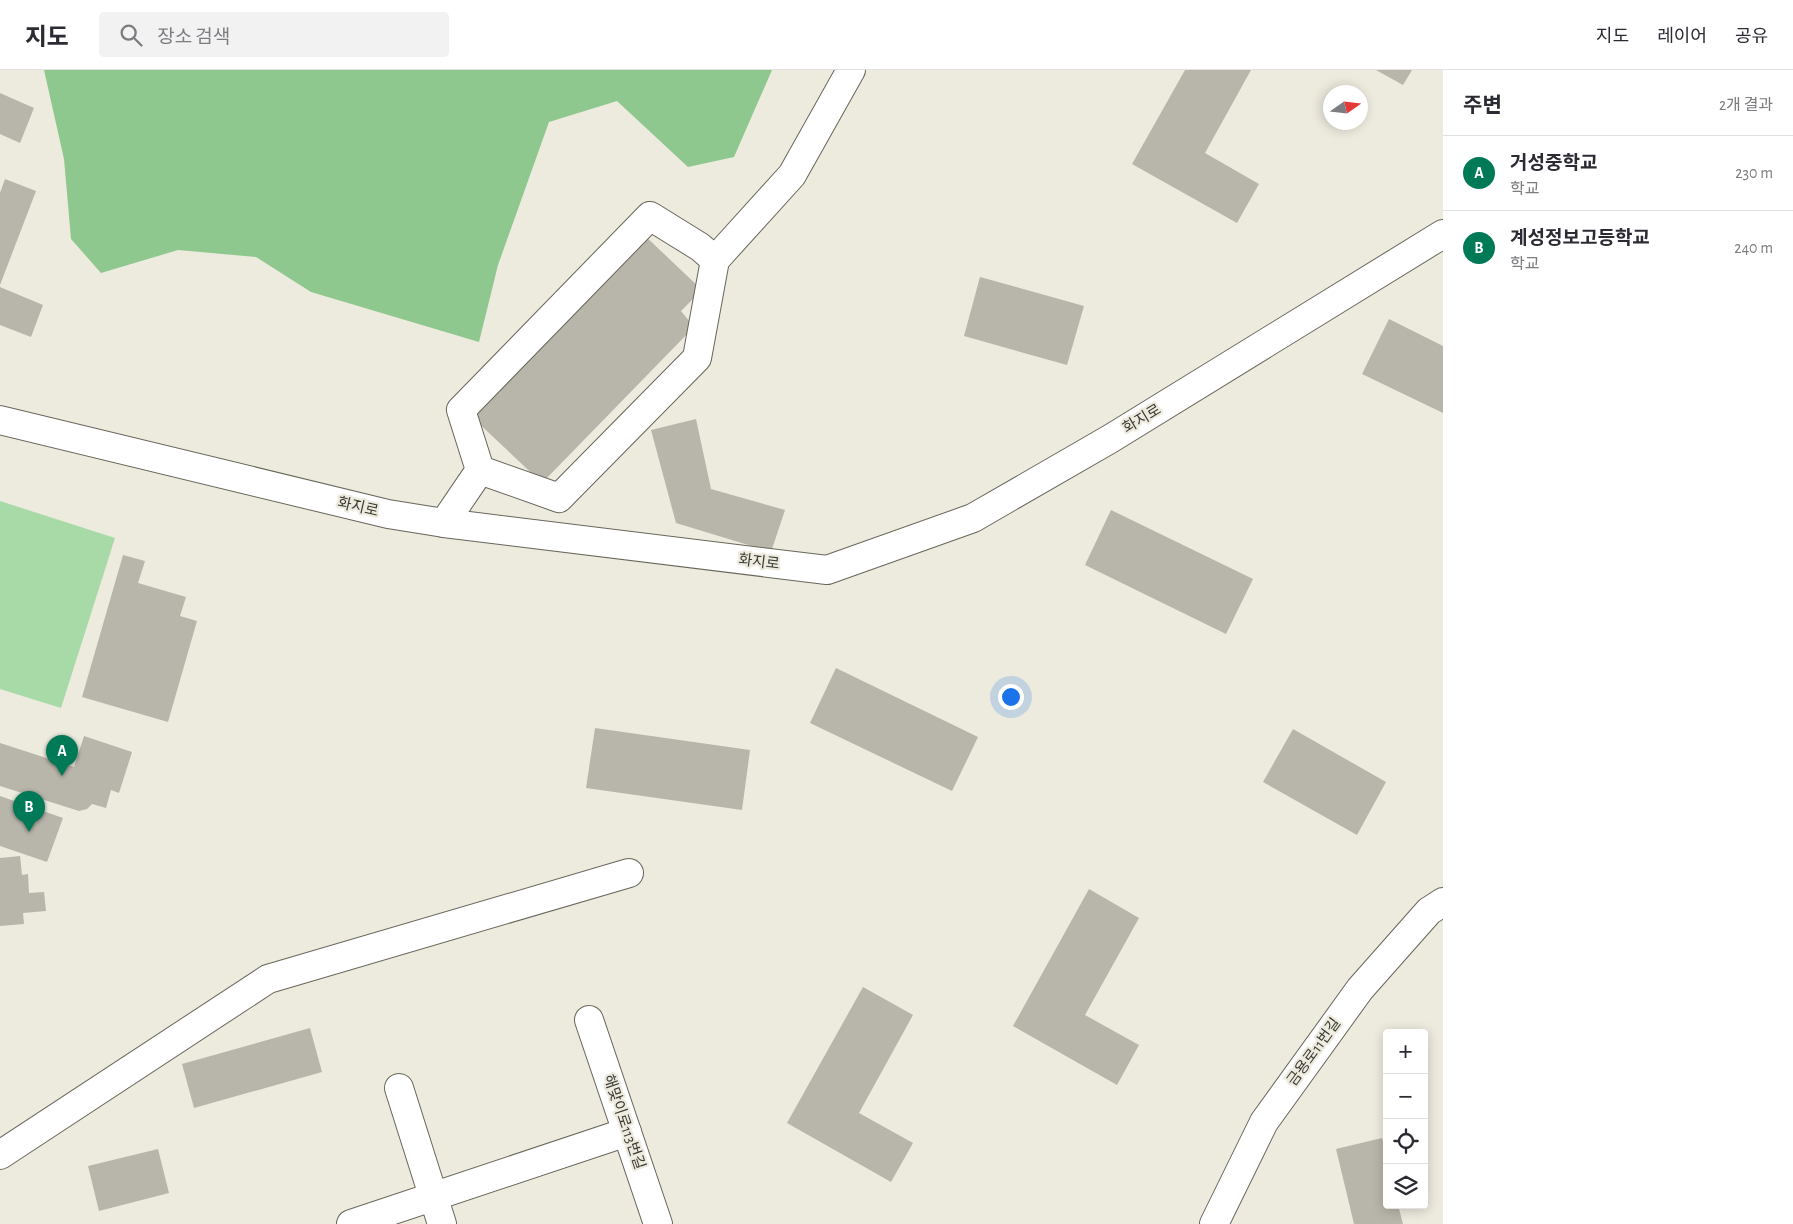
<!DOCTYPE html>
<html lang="ko">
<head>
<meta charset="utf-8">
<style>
  body { margin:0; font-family:"Alegreya Sans","Noto Sans KR",sans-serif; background:#f2f2f3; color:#2b2b33 }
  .controls { position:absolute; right:15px; bottom:15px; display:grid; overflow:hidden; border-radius:5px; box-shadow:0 2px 12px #0003 }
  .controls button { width:45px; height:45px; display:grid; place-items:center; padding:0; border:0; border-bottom:1px solid #e1e1e2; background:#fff; color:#2b2b33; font:25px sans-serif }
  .compass { position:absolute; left:1323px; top:15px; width:45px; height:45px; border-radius:50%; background:#fff; box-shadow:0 2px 12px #0003; rotate:76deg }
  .you { position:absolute; left:1010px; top:626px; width:18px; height:18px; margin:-12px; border:4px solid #fff; border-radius:50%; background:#1a73e8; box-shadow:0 0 0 8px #1a73e833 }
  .badge { display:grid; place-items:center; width:32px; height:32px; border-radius:50%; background:#007956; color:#fff; font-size:16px; font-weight:700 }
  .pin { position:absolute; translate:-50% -41px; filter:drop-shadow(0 1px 2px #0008) }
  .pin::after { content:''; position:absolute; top:26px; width:18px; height:15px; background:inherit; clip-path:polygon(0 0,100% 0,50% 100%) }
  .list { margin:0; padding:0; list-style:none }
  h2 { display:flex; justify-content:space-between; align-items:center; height:65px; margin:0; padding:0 20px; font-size:21px }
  h2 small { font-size:16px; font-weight:400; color:#7c7c81 }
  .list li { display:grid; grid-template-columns:32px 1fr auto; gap:15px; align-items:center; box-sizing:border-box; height:75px; padding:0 20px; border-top:1px solid #e1e1e2 }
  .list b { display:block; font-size:19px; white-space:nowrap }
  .list p { margin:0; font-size:16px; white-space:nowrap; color:#7c7c81 }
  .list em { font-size:16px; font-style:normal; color:#7c7c81 }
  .icon { flex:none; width:28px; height:28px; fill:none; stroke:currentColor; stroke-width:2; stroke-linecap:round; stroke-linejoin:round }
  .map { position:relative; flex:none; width:1443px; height:1154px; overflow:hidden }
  header { display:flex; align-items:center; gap:30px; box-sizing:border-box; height:70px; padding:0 25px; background:#fff; border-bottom:1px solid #e1e1e2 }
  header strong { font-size:24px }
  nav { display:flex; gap:28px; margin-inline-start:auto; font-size:18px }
  .search { width:350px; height:45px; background:#f2f2f3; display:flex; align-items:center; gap:12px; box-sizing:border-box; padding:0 18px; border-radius:5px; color:#7c7c81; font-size:19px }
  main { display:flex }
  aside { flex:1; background:#fff }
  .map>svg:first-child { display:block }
</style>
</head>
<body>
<header>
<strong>지도</strong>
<div class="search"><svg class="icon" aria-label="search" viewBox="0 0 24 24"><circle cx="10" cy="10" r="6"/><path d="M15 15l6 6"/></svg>장소 검색</div>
<nav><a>지도</a><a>레이어</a><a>공유</a></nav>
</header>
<main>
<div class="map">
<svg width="1443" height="1154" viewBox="0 0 1443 1154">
  <rect width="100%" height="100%" fill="#edeade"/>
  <path fill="#a8daa8" d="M0,431l115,37 -54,170 -61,-19z"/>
  <path fill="#8ec88f" d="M44,0h728l-38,87 -46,10 -71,-66 -68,21 -51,143 -19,77 -168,-50 -55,-35 -78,-7 -77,23 -30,-34 -7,-80z"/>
  <g fill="#b8b6aa">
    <path d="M1185,0h66l-46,83 54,31 -22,39 -105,-59z"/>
    <path d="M1376,0h36l-9,15z"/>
    <path d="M0,23l34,15 -14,35 -20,-9z"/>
    <path d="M5,109l31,12 -36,94v-92z"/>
    <path d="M642,163l60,57 -21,21 13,16 -152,156 -70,-66z"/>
    <path d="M980,207l104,29 -17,59 -103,-29z"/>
    <path d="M0,217l43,18 -12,32 -31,-12z"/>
    <path d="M1389,249l54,27v67l-81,-39z"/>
    <path d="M696,349l15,70 74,21 -14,42 -95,-29 -25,-93z"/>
    <path d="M1111,440l142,69 -27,55 -141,-69z"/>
    <path d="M123,485l22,6 -7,22 48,14 -6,19 17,5 -29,101 -86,-25z"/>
    <path d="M836,598l142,69 -26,54 -142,-68z"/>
    <path d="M595,658l155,22 -8,60 -156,-22z"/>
    <path d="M1293,659l93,53 -29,53 -94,-53z"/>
    <path d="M84,666l48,16 -13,41 -8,-3 -5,18 -14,-4 -5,5 -8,2 -79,-25v-43l74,24z"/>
    <path d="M0,726l63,22 -16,44 -47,-16z"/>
    <path d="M20,786l2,19 6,-1 1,19 15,-1 2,19 -23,2 1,11 -24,2v-68z"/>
    <path d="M1089,819l50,29 -54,97 54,30 -22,40 -104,-59z"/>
    <path d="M863,917l50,28 -54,98 54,30 -22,39 -104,-59z"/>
    <path d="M310,958l12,44 -128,36 -12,-44z"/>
    <path d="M1382,1068l5,20v47h11l5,19h-49l-18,-75z"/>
    <path d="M158,1079l11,44 -70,18 -11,-45z"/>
  </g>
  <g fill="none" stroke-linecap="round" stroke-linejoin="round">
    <defs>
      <g id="minor">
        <path d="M715,190l77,-85 59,-105"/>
        <path d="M0,350l388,94 56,9 383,47 146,-52 137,-79 333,-205"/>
        <path d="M444,453l36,-53 -19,-60 189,-194 50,31 15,13 -18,98 -138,140 -79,-28"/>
        <path d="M589,950l69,204"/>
        <path d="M399,1018l43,136"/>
        <path d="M0,1085l268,-176 361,-106"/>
        <path d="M351,1154l276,-92"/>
        <path d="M1214,1154l50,-102 96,-133 69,-78 14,-9"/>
      </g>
    </defs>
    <use href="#minor" stroke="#68665b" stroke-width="30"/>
    <use href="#minor" stroke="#fff" stroke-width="28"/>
  </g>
  <g text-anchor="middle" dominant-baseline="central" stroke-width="4.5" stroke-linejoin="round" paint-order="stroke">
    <g font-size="15" fill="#3a3934" stroke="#edeade">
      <text transform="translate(1142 349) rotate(-31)">화지로</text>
      <text transform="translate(358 437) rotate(13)">화지로</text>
      <text transform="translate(759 492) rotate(7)">화지로</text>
      <text transform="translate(1314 982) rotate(-54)">금용로11번길</text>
      <text transform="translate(624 1052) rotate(71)">해맞이로113번길</text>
    </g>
  </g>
</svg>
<div class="controls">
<button>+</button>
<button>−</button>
<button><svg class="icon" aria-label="locate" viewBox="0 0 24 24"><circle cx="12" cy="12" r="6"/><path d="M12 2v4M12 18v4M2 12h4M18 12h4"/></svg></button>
<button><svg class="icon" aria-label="layers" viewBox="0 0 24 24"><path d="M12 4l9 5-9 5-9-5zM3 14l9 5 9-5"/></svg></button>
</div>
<svg class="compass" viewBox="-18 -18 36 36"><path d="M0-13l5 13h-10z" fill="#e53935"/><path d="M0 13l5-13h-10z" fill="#7c7c81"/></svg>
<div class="you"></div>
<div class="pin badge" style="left:62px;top:706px">A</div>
<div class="pin badge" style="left:29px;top:762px">B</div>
</div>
<aside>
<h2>주변<small>2개 결과</small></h2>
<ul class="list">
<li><span class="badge">A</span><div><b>거성중학교</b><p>학교</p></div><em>230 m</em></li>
<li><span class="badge">B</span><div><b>계성정보고등학교</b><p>학교</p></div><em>240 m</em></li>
</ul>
</aside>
</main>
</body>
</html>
